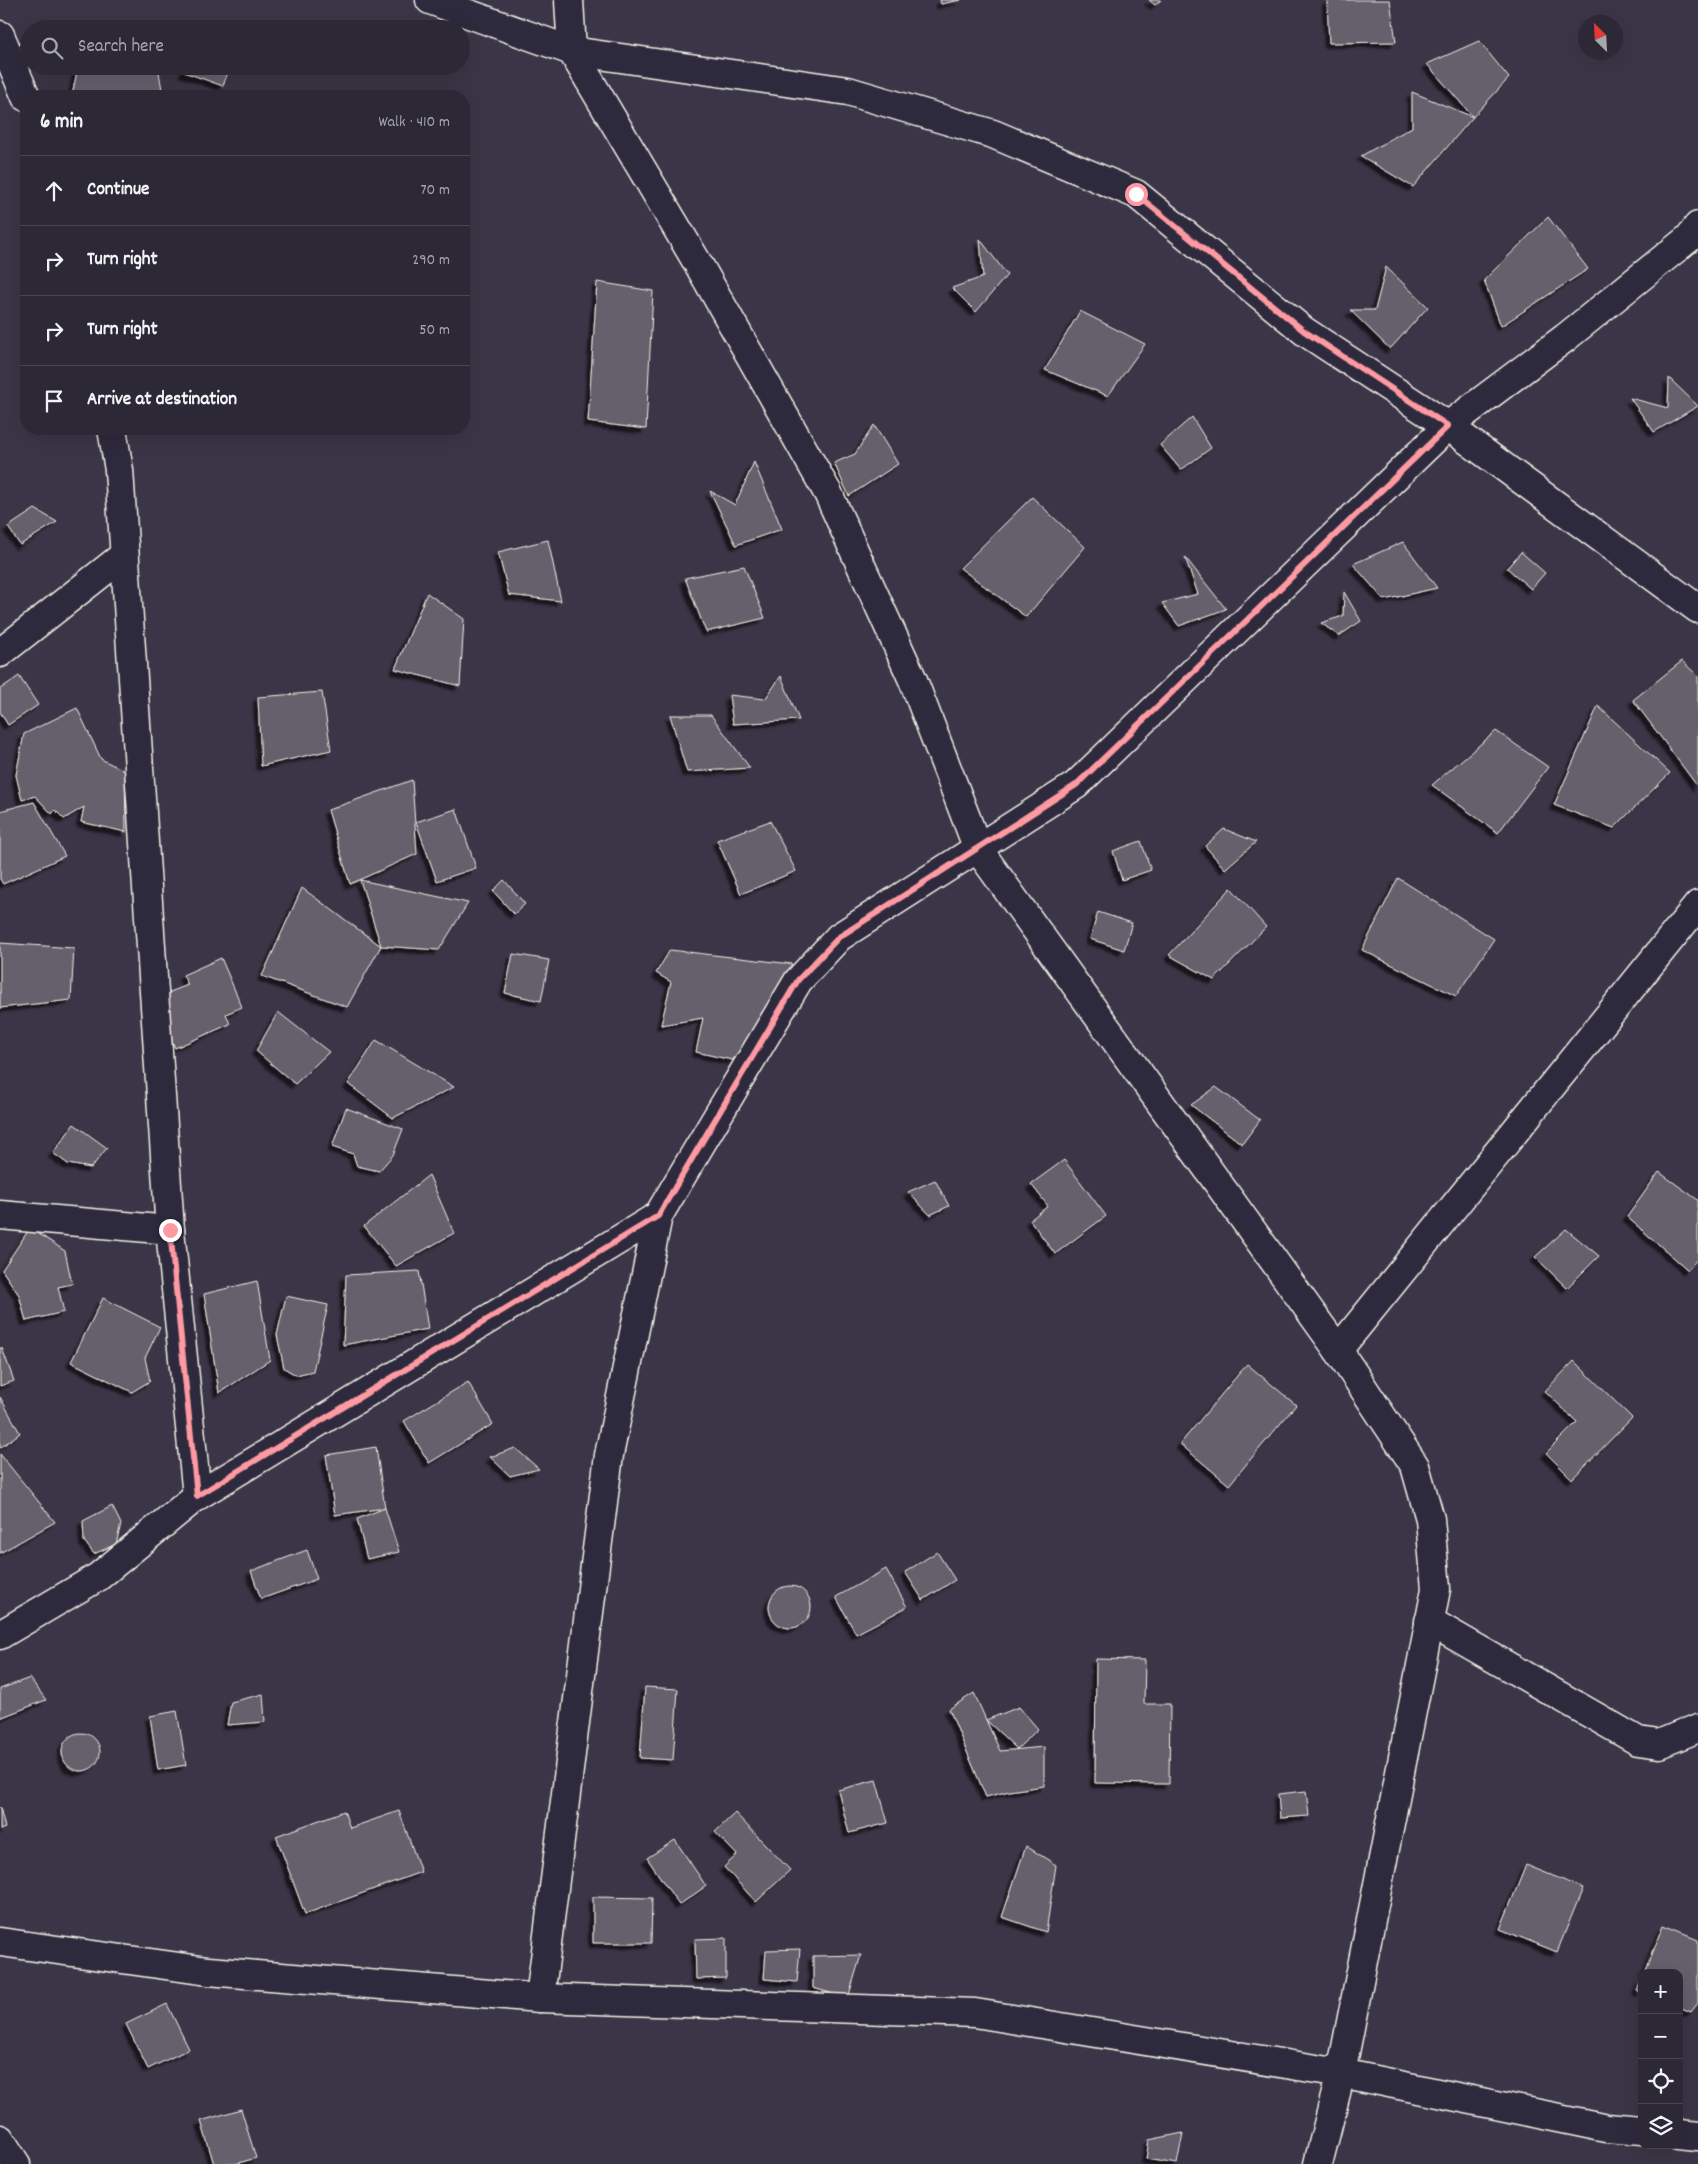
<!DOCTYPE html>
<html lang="en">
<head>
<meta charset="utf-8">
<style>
  body { margin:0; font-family:Dekko,sans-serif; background:#34303d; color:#f1f3f6 }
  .controls { position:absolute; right:15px; bottom:15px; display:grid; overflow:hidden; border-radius:10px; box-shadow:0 5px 20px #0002 }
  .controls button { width:45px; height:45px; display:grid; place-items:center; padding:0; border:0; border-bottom:1px solid #484450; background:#2c2835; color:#f1f3f6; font:25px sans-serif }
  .compass { position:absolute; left:1578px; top:15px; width:45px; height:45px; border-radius:50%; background:#2c2835; box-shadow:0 5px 20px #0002; rotate:336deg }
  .stop { position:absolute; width:15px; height:15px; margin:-11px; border:4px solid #ff9aa2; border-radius:50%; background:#fff }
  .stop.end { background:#ff9aa2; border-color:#fff; box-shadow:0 1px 5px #0008 }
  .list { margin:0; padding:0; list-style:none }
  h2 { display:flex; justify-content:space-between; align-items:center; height:65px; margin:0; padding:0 20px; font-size:21px }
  h2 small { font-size:16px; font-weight:400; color:#a6a6ad }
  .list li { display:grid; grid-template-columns:32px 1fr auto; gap:15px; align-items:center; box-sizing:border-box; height:70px; padding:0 20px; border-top:1px solid #484450 }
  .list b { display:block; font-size:19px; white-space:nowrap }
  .list em { font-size:16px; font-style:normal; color:#a6a6ad }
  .icon { flex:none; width:28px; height:28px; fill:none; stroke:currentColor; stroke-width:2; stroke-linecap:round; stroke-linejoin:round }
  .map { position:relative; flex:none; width:1698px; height:2164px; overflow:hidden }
  .search { position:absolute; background:#2c2835; box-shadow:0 5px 20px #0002; left:20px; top:20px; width:450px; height:55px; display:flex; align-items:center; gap:12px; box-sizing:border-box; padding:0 18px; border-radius:28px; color:#a6a6ad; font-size:19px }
  .panel { position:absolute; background:#2c2835; box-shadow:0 5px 20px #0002; left:20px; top:90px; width:450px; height:345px; border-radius:20px }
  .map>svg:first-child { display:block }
</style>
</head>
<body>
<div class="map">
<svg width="1698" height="2164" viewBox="0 0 1698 2164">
  <defs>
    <filter id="shadow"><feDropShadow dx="-4.5" dy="4.5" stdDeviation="1" flood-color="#0009"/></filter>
  </defs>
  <rect width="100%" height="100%" fill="#3b3647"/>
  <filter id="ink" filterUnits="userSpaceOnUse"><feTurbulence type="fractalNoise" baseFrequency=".02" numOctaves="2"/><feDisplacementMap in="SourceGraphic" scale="10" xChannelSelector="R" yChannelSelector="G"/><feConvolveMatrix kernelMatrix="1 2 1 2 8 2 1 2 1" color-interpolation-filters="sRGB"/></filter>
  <g filter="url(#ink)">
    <g fill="#65616c" stroke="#f4f1e8" filter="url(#shadow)">
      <path d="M940,0h21l-20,4z"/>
      <path d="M1149,0h12l-6,5z"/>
      <path d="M1327,0h63l6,42 -67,1z"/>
      <path d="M1479,41l30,37 -36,39 -46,-53z"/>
      <path d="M78,66h80l5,30h-91z"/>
      <path d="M186,66h44l-7,20 -39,-14z"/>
      <path d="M236,91l3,5h-12z"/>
      <path d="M1412,92l61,25 -60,70 -52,-31 51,-29z"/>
      <path d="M1548,217l40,52 -87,57 -17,-46z"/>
      <path d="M980,239l27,36 -31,37 -24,-24 31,-11z"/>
      <path d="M1386,267l42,40 -38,42 -40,-39h25z"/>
      <path d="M597,282l56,9 -7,138 -58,-7z"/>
      <path d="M1080,311l65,33 -37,52 -63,-26z"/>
      <path d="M1669,378l29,28 -44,26 -24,-34 38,10z"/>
      <path d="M1192,417l19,31 -30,22 -21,-25z"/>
      <path d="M874,425l24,39 -49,32 -15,-33 21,-9z"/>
      <path d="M754,462l28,67 -46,16 -26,-54 25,14z"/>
      <path d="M1032,497l53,50 -59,70 -66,-49z"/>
      <path d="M35,509l22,13 -37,23 -12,-18z"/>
      <path d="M548,540l13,61 -52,-6 -11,-43z"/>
      <path d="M1403,542l34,46 -53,12 -31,-36z"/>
      <path d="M1521,552l24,21 -14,16 -24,-21z"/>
      <path d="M1185,557l41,52 -47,17 -17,-23 36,-9z"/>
      <path d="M744,566l21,52 -59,14 -21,-54z"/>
      <path d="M1344,592l17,29 -22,15 -18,-13 22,-7z"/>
      <path d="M427,593l37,26 -4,67 -65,-17z"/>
      <path d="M1682,661l16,15v111l-65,-87z"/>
      <path d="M19,676l19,29 -30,20 -8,-13v-23z"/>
      <path d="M781,676l18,44 -66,4 -4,-29 36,4z"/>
      <path d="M322,692l9,58 -70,16 -3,-69z"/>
      <path d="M1598,706l72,67 -56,55 -60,-23z"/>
      <path d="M77,708l24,51 24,12 1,61 -45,-10 3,-15 -20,12 -9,-9 -3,4 -17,-18 -13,4 -6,-25 8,-41z"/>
      <path d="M670,715h41l39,53 -63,4z"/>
      <path d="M1496,731l52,36 -50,66 -66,-48z"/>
      <path d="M412,780l5,74 -67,30 -22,-74z"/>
      <path d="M34,802l31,54 -62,28 -3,-5v-68z"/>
      <path d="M456,809l20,59 -39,13 -21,-59z"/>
      <path d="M770,821l26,50 -55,23 -24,-54z"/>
      <path d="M1224,829l32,13 -31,27 -20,-23z"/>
      <path d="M1141,841l10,29 -29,10 -9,-29z"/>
      <path d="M1398,878l96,61 -38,57 -94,-46z"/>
      <path d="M360,880l108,23 -29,47 -58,-4z"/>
      <path d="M504,880l21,24 -11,10 -21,-23z"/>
      <path d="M302,888l79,58 -34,61 -85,-31z"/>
      <path d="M1231,888l35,39 -52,53 -45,-25z"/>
      <path d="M1098,912l34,11 -8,27 -34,-11z"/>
      <path d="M0,943l74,5 -3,52 -71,8z"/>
      <path d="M670,950l122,14 -47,85 -13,11 -36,-8 7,-34 -42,7 10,-43 -15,-9z"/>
      <path d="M513,954l36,6 -8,41 -36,-8z"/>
      <path d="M221,958l21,49 -16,7 4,10 -55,24 -11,-26 -3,-14 9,-16 18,-7 -5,-10z"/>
      <path d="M278,1012l51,40 -34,32 -39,-33z"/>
      <path d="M376,1040l78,47 -61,31 -45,-34z"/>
      <path d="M1216,1087l44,33 -18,24 -51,-39z"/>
      <path d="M346,1108l57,21 -10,26 -14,16 -22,-5 -4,-12 -21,-7z"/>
      <path d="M74,1124l33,24 -16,20 -23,-4 -15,-11z"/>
      <path d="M1064,1160l42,56 -51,38 -25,-34 18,-14 -17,-22z"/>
      <path d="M1659,1172l39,28v58l-10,12 -61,-53z"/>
      <path d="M429,1175l25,58 -58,33 -32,-40z"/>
      <path d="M935,1180l14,26 -19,9 -22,-23z"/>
      <path d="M30,1228l35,23 7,33 -14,3 6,25 -38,9 -7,-26 -17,-25z"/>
      <path d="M1566,1229l33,27 -32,32 -32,-31z"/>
      <path d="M419,1271l9,58 -85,16 3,-70z"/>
      <path d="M257,1281l13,79 -51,33 -15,-99z"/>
      <path d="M286,1296l42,9 -15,66 -17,4 -12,-7 -7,-33z"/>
      <path d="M103,1298l57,29 -15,31 5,23 -18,11 -61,-30z"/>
      <path d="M0,1348h2l12,33 -14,5z"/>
      <path d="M1574,1361l58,57 -60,61 -26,-26 31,-31 -32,-31z"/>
      <path d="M1247,1364l49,41 -67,80 -49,-41z"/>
      <path d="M468,1382l25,42 -64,39 -25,-42z"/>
      <path d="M0,1397l20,36 -20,15z"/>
      <path d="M376,1447l9,61 -50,7 -9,-60z"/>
      <path d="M515,1448l24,21 -29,7 -20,-19z"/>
      <path d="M0,1454l55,68 -55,31z"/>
      <path d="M112,1506l9,18 -5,20 -22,10 -10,-13 -1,-20z"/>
      <path d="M385,1508l14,44 -32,7 -10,-40z"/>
      <path d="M307,1550l10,29 -56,20 -10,-28z"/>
      <path d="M937,1552l18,28 -32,20 -18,-28z"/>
      <path d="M886,1569l21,38 -51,27 -20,-37z"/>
      <circle cx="790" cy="1607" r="21"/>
      <path d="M1096,1659l49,1 -1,44h26l-1,80 -74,-1z"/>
      <path d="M30,1678l16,22 -46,18v-29z"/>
      <path d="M645,1687l33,2 -5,71 -33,-2z"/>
      <path d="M974,1693l26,58 44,-4v39l-35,5 -23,6 -37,-88z"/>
      <path d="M263,1694l2,28 -38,3 4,-23z"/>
      <path d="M1019,1707l19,22 -21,20 -31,-29z"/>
      <path d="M177,1711l9,54 -28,5 -8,-54z"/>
      <circle cx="81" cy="1752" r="19"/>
      <path d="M876,1780l12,43 -39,10 -11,-43z"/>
      <path d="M1306,1791l3,25 -29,2 -2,-24z"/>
      <path d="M0,1807l5,21 -5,2z"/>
      <path d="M344,1811l6,17 49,-17 22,61 -116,42 -29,-78z"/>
      <path d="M735,1813l55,57 -34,32 -32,-35 13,-12 -22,-23z"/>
      <path d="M675,1840l31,46 -27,19 -32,-47z"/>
      <path d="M1026,1846l30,19 -10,67 -44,-15z"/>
      <path d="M1526,1865l57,23 -26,64 -57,-23z"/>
      <path d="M593,1897l59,1 -1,45h-58z"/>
      <path d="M1663,1925l35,14v64l-7,9 -12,-5v-34h-35z"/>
      <path d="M726,1938v40l-30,1 -1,-40z"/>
      <path d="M800,1949l-3,33 -33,-3 2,-29z"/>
      <path d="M861,1955l-13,43 -35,-10v-32z"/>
      <path d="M1642,1979v14l-5,-2z"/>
      <path d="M167,2004l22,45 -41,20 -22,-45z"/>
      <path d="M241,2109l15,49 -21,6h-21l-13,-43z"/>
      <path d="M1183,2133l-6,31 -31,-5 3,-19z"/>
    </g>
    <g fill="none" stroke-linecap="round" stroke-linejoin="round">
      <defs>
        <g id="minor">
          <path d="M430,0l142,51 128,216 128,226 85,187 65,169 360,501 77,116 15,53 6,70 -95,484 -23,91"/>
          <path d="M569,0l3,51 276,40 145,43 143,60 168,137 144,95 250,183"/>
          <path d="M0,35l26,62"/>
          <path d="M112,429l7,41 51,760 27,266"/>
          <path d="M0,653l123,-97"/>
          <path d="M0,1215l170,15"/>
          <path d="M1338,1350l360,-445"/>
          <path d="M1429,1621l209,120 21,3 39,-16"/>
          <path d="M0,1635l98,-58 99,-81 461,-280 140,-235 41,-44 237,-152 372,-359 117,-88 124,-100 9,-12"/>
          <path d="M0,1942l208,29 332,27 435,15 366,60 266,55 35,3"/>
          <path d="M540,1998l69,-543 49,-239"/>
          <path d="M1679,2134l19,2"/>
          <path d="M0,2139l16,25"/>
        </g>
      </defs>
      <use href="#minor" stroke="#f4f1e8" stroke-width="31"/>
      <use href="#minor" stroke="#2f2a3d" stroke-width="28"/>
    </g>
  </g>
  <g fill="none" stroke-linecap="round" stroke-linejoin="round" filter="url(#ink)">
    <path stroke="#ff9aa2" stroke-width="6" d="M170,1230l27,266 461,-280 140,-236 41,-43 237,-152 372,-359 -144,-95 -168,-137"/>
  </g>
</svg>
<div class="controls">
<button>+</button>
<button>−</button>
<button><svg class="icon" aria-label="locate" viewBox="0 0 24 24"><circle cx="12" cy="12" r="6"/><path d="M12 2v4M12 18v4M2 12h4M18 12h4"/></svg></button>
<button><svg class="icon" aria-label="layers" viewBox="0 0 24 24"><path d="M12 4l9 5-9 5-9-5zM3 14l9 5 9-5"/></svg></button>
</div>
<svg class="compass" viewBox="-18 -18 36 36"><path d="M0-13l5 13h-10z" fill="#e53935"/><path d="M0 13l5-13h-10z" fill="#a6a6ad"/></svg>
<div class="stop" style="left:1136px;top:194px"></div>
<div class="stop end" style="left:170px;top:1230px"></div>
<div class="search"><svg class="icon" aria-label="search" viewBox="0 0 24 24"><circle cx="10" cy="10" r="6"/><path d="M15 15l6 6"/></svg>Search here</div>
<section class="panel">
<h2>6 min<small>Walk · 410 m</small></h2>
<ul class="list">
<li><svg class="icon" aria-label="ahead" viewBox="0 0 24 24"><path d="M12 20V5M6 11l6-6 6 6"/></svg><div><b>Continue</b></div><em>70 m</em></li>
<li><svg class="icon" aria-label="right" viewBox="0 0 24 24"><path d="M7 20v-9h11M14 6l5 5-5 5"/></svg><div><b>Turn right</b></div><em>290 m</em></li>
<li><svg class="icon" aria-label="right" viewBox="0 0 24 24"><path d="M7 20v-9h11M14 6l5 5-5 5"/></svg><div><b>Turn right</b></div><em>50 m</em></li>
<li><svg class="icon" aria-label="arrive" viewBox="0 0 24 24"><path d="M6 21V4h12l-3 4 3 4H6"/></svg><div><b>Arrive at destination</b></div></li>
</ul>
</section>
</div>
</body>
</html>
